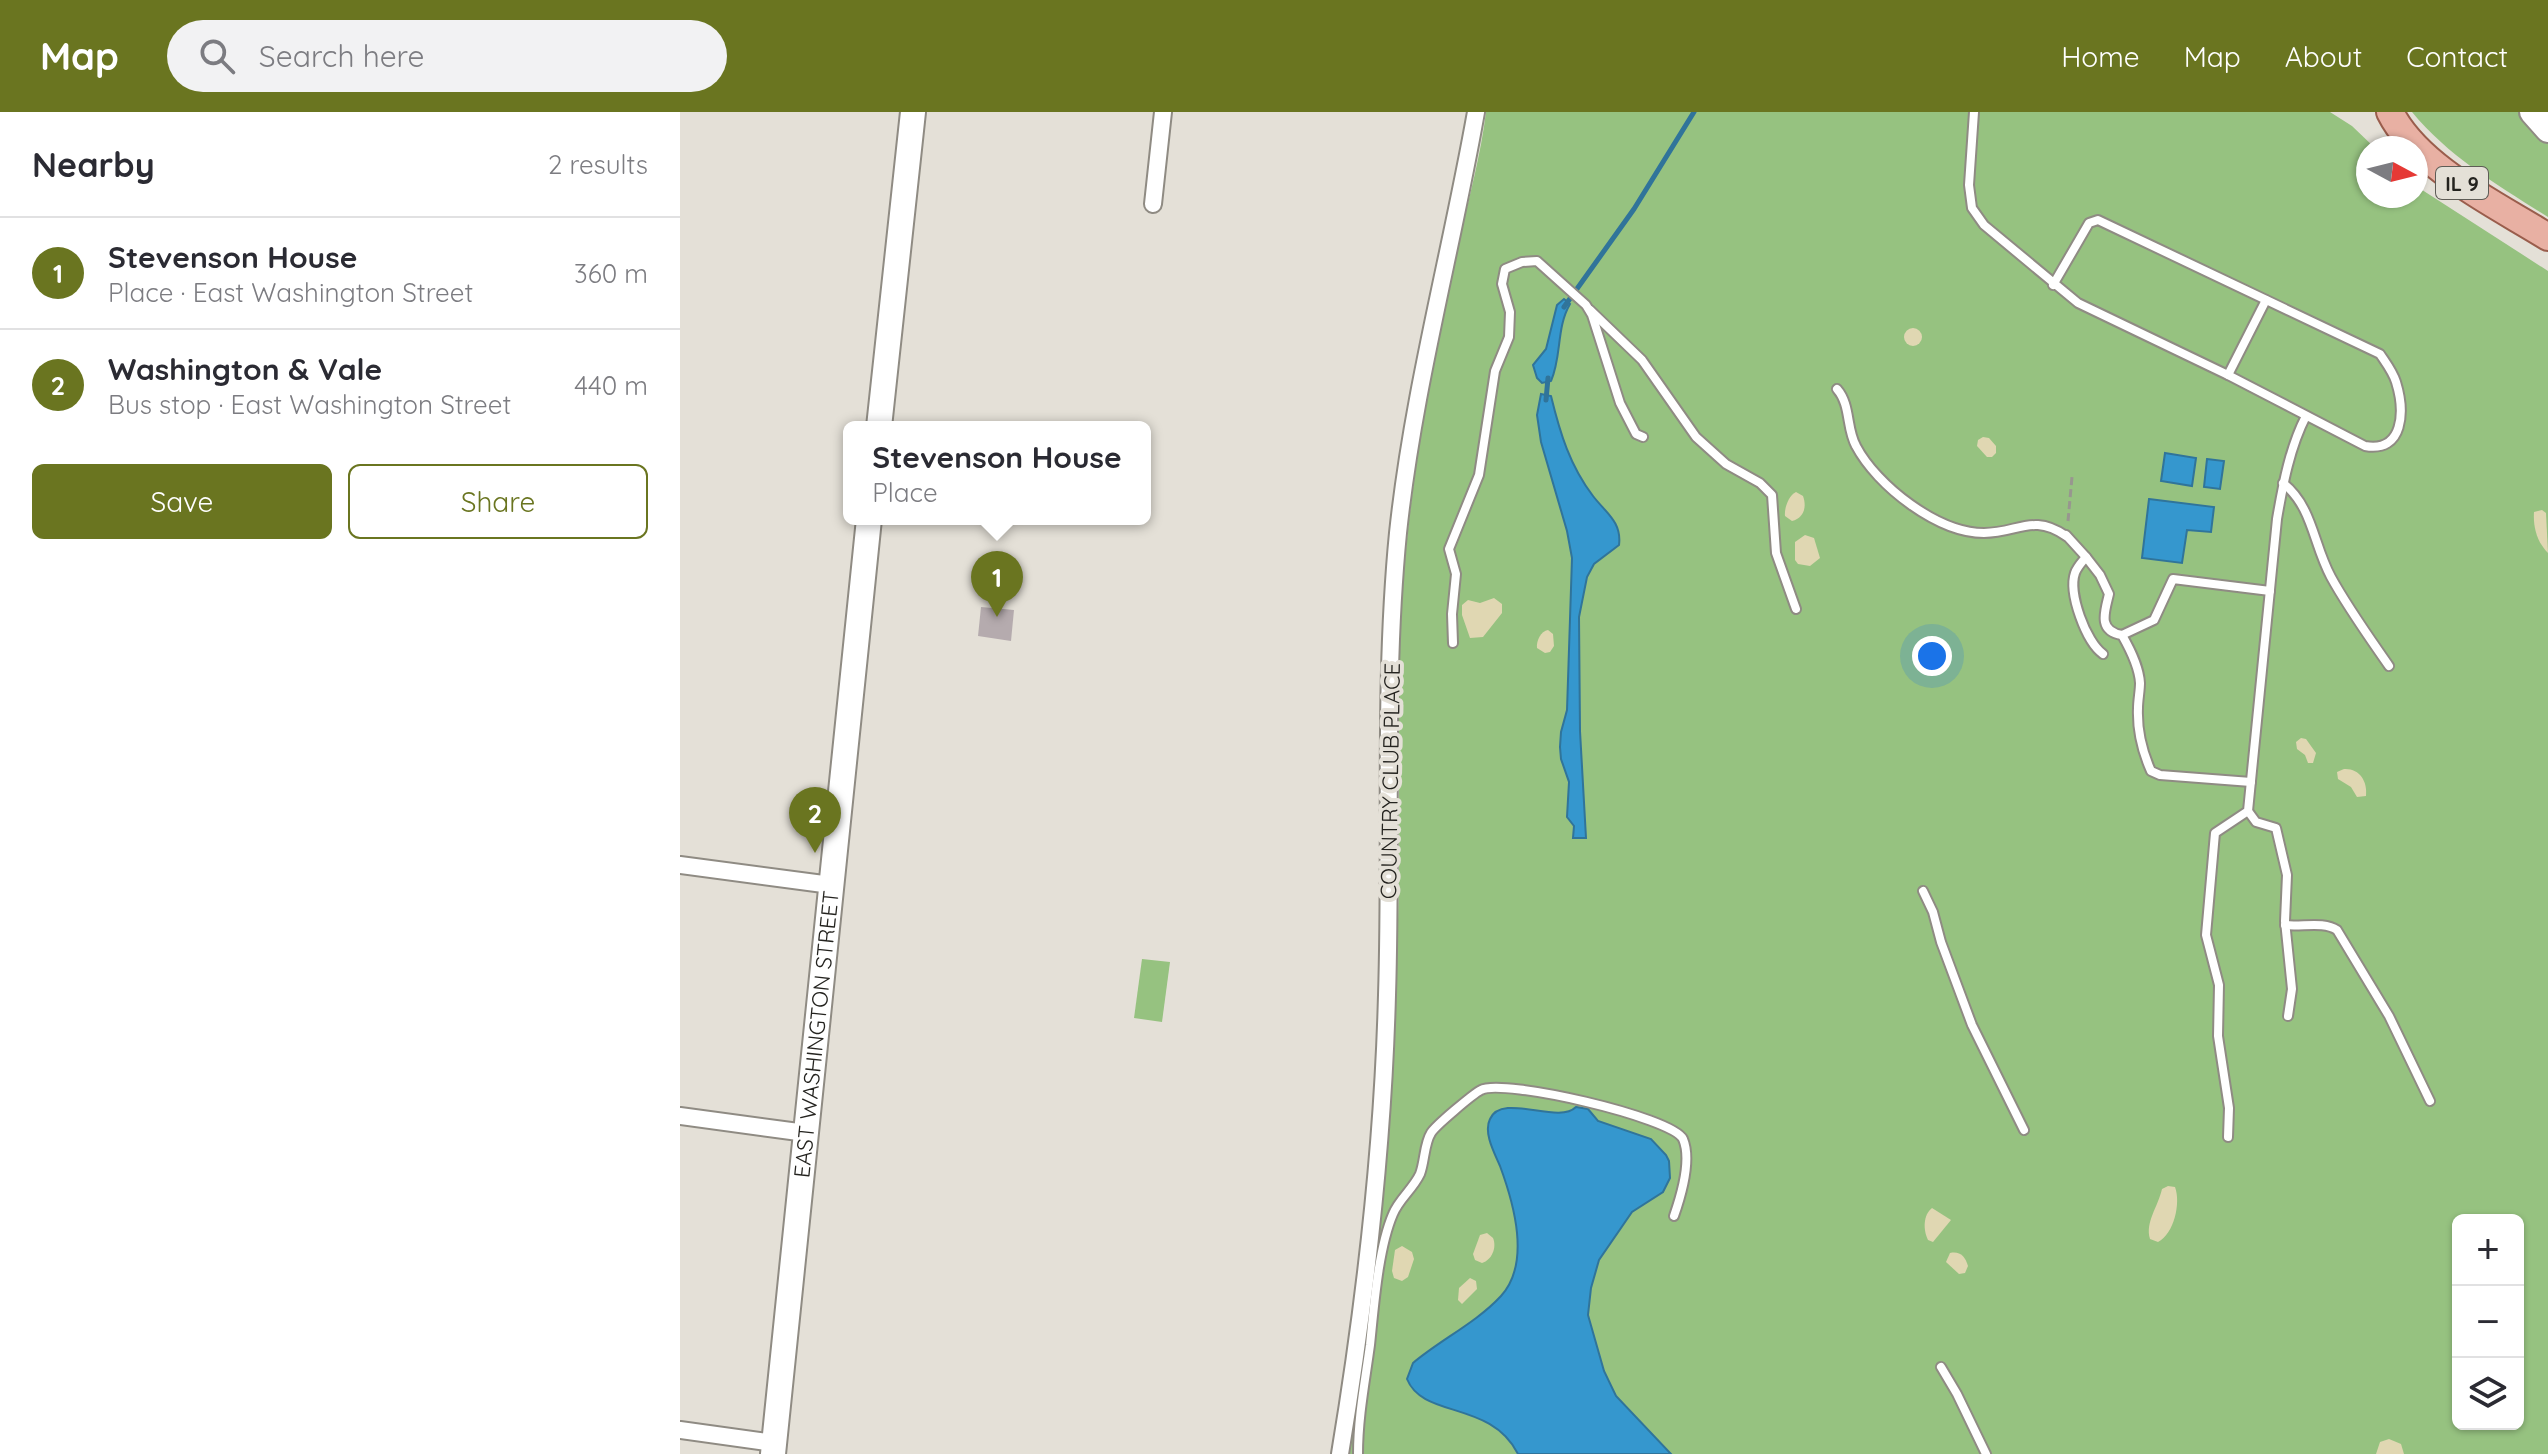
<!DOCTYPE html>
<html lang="en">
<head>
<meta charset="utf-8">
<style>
  body { margin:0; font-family:Quicksand,sans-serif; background:#f2f2f3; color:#2b2b33 }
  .controls { position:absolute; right:24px; bottom:24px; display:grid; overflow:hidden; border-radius:12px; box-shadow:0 2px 6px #0004 }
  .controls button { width:72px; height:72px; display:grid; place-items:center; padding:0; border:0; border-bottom:2px solid #e1e1e2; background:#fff; color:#2b2b33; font:40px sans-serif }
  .compass { position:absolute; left:1676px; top:24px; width:72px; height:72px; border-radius:50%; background:#fff; box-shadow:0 2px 6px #0004; rotate:97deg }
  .you { position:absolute; left:1252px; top:544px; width:28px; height:28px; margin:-20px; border:6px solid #fff; border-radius:50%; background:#1a73e8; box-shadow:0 0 0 12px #1a73e833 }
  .badge { display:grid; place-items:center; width:52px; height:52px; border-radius:50%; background:#6a7520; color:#fff; font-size:26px; font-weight:700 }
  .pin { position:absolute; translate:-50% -66px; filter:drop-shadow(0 2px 4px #0008) }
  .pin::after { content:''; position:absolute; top:42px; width:28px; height:24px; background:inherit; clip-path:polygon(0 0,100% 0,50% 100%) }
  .popup { position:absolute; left:163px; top:309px; width:308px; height:104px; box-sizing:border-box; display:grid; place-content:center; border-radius:12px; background:#fff; filter:drop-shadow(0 2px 6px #0005); font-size:26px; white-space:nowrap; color:#7c7c81 }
  .popup b { font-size:30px; color:#2b2b33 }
  .popup::after { content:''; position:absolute; left:50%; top:100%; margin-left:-16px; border:16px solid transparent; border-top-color:#fff }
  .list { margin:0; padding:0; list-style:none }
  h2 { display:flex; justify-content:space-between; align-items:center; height:104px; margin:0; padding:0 32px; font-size:34px }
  h2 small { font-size:26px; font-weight:400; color:#7c7c81 }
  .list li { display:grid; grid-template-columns:52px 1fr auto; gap:24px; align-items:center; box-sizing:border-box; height:112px; padding:0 32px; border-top:2px solid #e1e1e2 }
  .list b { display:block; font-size:30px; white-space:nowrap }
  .list p { margin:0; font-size:26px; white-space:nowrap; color:#7c7c81 }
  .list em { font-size:26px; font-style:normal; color:#7c7c81 }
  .actions { display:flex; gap:16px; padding:24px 32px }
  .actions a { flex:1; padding:18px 0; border:2px solid #6a7520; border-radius:12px; text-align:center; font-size:28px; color:#6a7520 }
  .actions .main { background:#6a7520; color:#fff }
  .icon { flex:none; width:44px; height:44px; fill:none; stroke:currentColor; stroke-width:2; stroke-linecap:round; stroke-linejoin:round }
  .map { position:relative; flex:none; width:1868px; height:1342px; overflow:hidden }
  header { display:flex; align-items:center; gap:48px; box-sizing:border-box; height:112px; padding:0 40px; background:#6a7520; color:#fff }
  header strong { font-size:38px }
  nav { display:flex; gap:44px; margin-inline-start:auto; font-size:28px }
  .search { width:560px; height:72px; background:#f2f2f3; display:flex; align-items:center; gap:20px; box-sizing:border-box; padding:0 28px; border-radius:44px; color:#7c7c81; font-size:30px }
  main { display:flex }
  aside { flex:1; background:#fff }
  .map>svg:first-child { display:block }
</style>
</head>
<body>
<header>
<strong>Map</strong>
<div class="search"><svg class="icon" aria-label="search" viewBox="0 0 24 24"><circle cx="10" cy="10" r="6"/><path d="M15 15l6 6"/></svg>Search here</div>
<nav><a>Home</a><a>Map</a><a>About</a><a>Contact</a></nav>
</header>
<main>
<aside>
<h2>Nearby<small>2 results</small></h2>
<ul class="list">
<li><span class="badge">1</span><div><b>Stevenson House</b><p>Place · East Washington Street</p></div><em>360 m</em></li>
<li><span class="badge">2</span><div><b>Washington &amp; Vale</b><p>Bus stop · East Washington Street</p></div><em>440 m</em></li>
</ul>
<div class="actions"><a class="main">Save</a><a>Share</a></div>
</aside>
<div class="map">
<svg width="1868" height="1342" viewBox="0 0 1868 1342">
  <rect width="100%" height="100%" fill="#e4e0d7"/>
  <g fill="#96c280" fill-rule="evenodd">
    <path d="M806,0h844l22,14 23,22h-7v48h48v-10l132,85v1183h-1199c25,-178 44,-355 49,-534 4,-127 -5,-254 9,-381 10,-101 32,-201 53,-301 9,-41 21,-84 26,-126zM1778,1108h60v204h-60z"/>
    <path d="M1732,0h107l29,32v73c-49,-31 -99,-60 -136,-105z"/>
    <path d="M462,847l28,3 -8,60 -28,-4z"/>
  </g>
  <g fill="#e0d7b2">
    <circle cx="1233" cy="225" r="9"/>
    <path d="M1303,325l6,1 7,8v7l-4,4h-5l-10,-11 1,-6z"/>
    <path d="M1116,380l7,4c4,11 1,22 -11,25l-7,-5c-1,-8 4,-21 11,-24z"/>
    <path d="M1862,398l4,3 2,40c-11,-11 -15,-26 -14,-41z"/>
    <path d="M1125,423l9,3 6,20 -10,8 -12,-2 -3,-4v-18z"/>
    <path d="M814,486l8,6v9l-19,24 -13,1 -8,-23v-10l6,-5 12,3z"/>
    <path d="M868,518l5,4 1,12 -4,6 -5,1 -8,-5c-1,-7 4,-17 11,-18z"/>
    <path d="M1621,626l5,1 10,14 -3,10h-5l-3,-8 -8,-6 -1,-7z"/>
    <path d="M1664,657c15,-1 24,12 22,27l-9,1 -6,-10 -13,-8 -1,-7z"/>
    <path d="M1488,1074l7,1c6,16 -1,47 -17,55l-8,-3c-5,-17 8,-32 12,-50z"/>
    <path d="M1252,1096l19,12 -18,22 -5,-2c-5,-10 -5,-25 4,-32z"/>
    <path d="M807,1121l6,5c4,9 -1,22 -11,25l-7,-3 -2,-6 7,-19z"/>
    <path d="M722,1134l10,6 2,7 -6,18 -6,4 -8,-3 -2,-7 3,-21z"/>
    <path d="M1270,1141c10,-2 15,3 18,13l-3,7 -6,1 -13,-12z"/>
    <path d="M790,1166l6,3 1,8 -15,15 -4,-4 1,-12z"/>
    <path d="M1709,1327l12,5 3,10h-28l4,-12z"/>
  </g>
  <g fill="#3597ce" stroke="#30749a" stroke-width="2">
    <path d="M884,187l6,5c-14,24 -8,52 -19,77l-9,2 -5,-5 -4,-13 13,-16 11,-44z"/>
    <path d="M861,282l10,2c9,37 19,70 42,100 13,17 29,26 26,49l-25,19 -7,13 -8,40 1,114 6,107h-13l1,-12 -7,-9 2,-35 -8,-23 -1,-12 1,-15 6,-22 5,-152 -5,-27 -26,-89 -4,-27z"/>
    <path d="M1485,341l31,5 -4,28 -31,-5z"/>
    <path d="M1527,347l17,2 -4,28 -16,-2z"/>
    <path d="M1469,387l65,8 -3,25 -24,-2 -5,33 -40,-5z"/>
    <path d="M896,995l12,2 10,12 53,18 15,16 3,6 1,17 -7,14 -31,20 -33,48 -8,28 -3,27 16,56 12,25 55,58h-153c-27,-54 -95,-35 -111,-75l6,-16c27,-23 63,-40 88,-67 30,-33 13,-92 -1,-130 -5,-12 -17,-33 -10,-47 12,-27 68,6 86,-12z"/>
  </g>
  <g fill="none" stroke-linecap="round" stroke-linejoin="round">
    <g stroke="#30749a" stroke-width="5">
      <path d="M884,195l70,-98 60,-97"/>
      <path d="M866,288l2,-22"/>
    </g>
  </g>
  <path fill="#b5abae" d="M301,495l33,3 -3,31 -33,-5z"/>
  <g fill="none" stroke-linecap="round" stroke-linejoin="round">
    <defs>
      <g id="service">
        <path d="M1294,0l-5,73 3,23 12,17 94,78 150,72 137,71c39,7 40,-35 31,-64 -3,-10 -10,-19 -16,-28l-282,-134 -9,3 -36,62"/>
        <path d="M910,198l52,50 54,77 30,27 34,19 12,12 4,58 20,56"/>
        <path d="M1548,263l38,-75"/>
        <path d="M1157,277c14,16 9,39 19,57 21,40 82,87 128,87 34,0 49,-20 82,3"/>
        <path d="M1603,371c30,24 30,61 48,94 17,31 38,60 58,89"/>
        <path d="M1386,423l20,22c-4,5 -9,10 -11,16 -7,20 11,69 28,81"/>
        <path d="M1406,445l14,18 9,19c-4,17 -12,37 13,41 8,14 17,31 18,48 0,8 -2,17 -2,25 -1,23 4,43 13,63l9,4 91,7"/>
        <path d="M1442,523l32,-15 19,-41 97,12"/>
        <path d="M773,531l-1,-29 4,-40 -7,-25 30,-74 16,-104 14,-34 1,-25 -8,-28 3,-15 17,-7 15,-1 49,44 6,10 28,88 16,31 7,3"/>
        <path d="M1568,699l8,11 20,6 11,47 -2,46 7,68 -4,27"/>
        <path d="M1243,779l10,21 8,30 31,83 52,105"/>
        <path d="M1605,813c17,2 39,-4 52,5l52,86 41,85"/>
        <path d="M1548,1025l1,-29 -11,-72 1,-51 -13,-50 9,-102 33,-22 29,-292c6,-35 13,-72 29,-103"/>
        <path d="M1261,1255l16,27 29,60"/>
        <path d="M678,1342c0,-37 7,-72 12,-109 4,-38 8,-96 23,-131 6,-15 20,-25 27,-40 5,-13 4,-30 11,-41 4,-7 42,-39 50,-43 21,-12 191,27 202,49 9,21 -2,57 -9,77"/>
      </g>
      <g id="minor">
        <path d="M473,92l10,-92"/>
        <path d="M0,753l151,20"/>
        <path d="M0,1004l126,17"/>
        <path d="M0,1318l94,13"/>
        <path d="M660,1342c25,-151 43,-306 47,-459 5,-154 -4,-309 11,-462 15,-142 53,-280 78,-421"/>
      </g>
      <g id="secondary">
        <path d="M1852,0l16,18"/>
        <path d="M199,315l34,-315"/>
        <path id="s1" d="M93,1342l96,-935"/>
      </g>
      <path id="primary" d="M1710,0c28,56 107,93 158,125"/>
    </defs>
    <use href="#service" stroke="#8f8b83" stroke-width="12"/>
    <use href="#minor" stroke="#8f8b83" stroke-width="20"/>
    <use href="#secondary" stroke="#8f8b83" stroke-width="28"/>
    <use href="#primary" stroke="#9a5d4c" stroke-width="30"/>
    <path stroke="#98968f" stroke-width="3" stroke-dasharray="8 4" stroke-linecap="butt" d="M1388,409l4,-44"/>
    <use href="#service" stroke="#fff" stroke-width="8"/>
    <use href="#minor" stroke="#fff" stroke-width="16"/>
    <use href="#secondary" stroke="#fff" stroke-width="24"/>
    <use href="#primary" stroke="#e8b0a3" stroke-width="26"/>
  </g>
  <g text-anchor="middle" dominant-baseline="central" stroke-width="8" stroke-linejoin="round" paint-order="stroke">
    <rect fill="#e4e0d7" stroke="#5e5c56" stroke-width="2" x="1756" y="55" width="52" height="32" rx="6"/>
    <g font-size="20" font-weight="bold" fill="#24231f">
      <text x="1782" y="71">IL 9</text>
    </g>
    <g font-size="22" fill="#24231f" stroke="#e4e0d7">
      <text transform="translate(710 669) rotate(-89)">COUNTRY CLUB PLACE</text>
      <text stroke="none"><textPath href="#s1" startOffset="422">EAST WASHINGTON STREET</textPath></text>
    </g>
  </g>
</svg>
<div class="controls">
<button>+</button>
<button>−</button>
<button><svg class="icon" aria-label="layers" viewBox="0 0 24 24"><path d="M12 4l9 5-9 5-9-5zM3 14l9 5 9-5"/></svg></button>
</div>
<svg class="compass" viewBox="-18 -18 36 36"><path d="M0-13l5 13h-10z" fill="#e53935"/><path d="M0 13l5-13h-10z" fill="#7c7c81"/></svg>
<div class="you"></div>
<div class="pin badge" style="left:317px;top:505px">1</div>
<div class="popup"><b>Stevenson House</b>Place</div>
<div class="pin badge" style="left:135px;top:741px">2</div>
</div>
</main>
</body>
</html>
